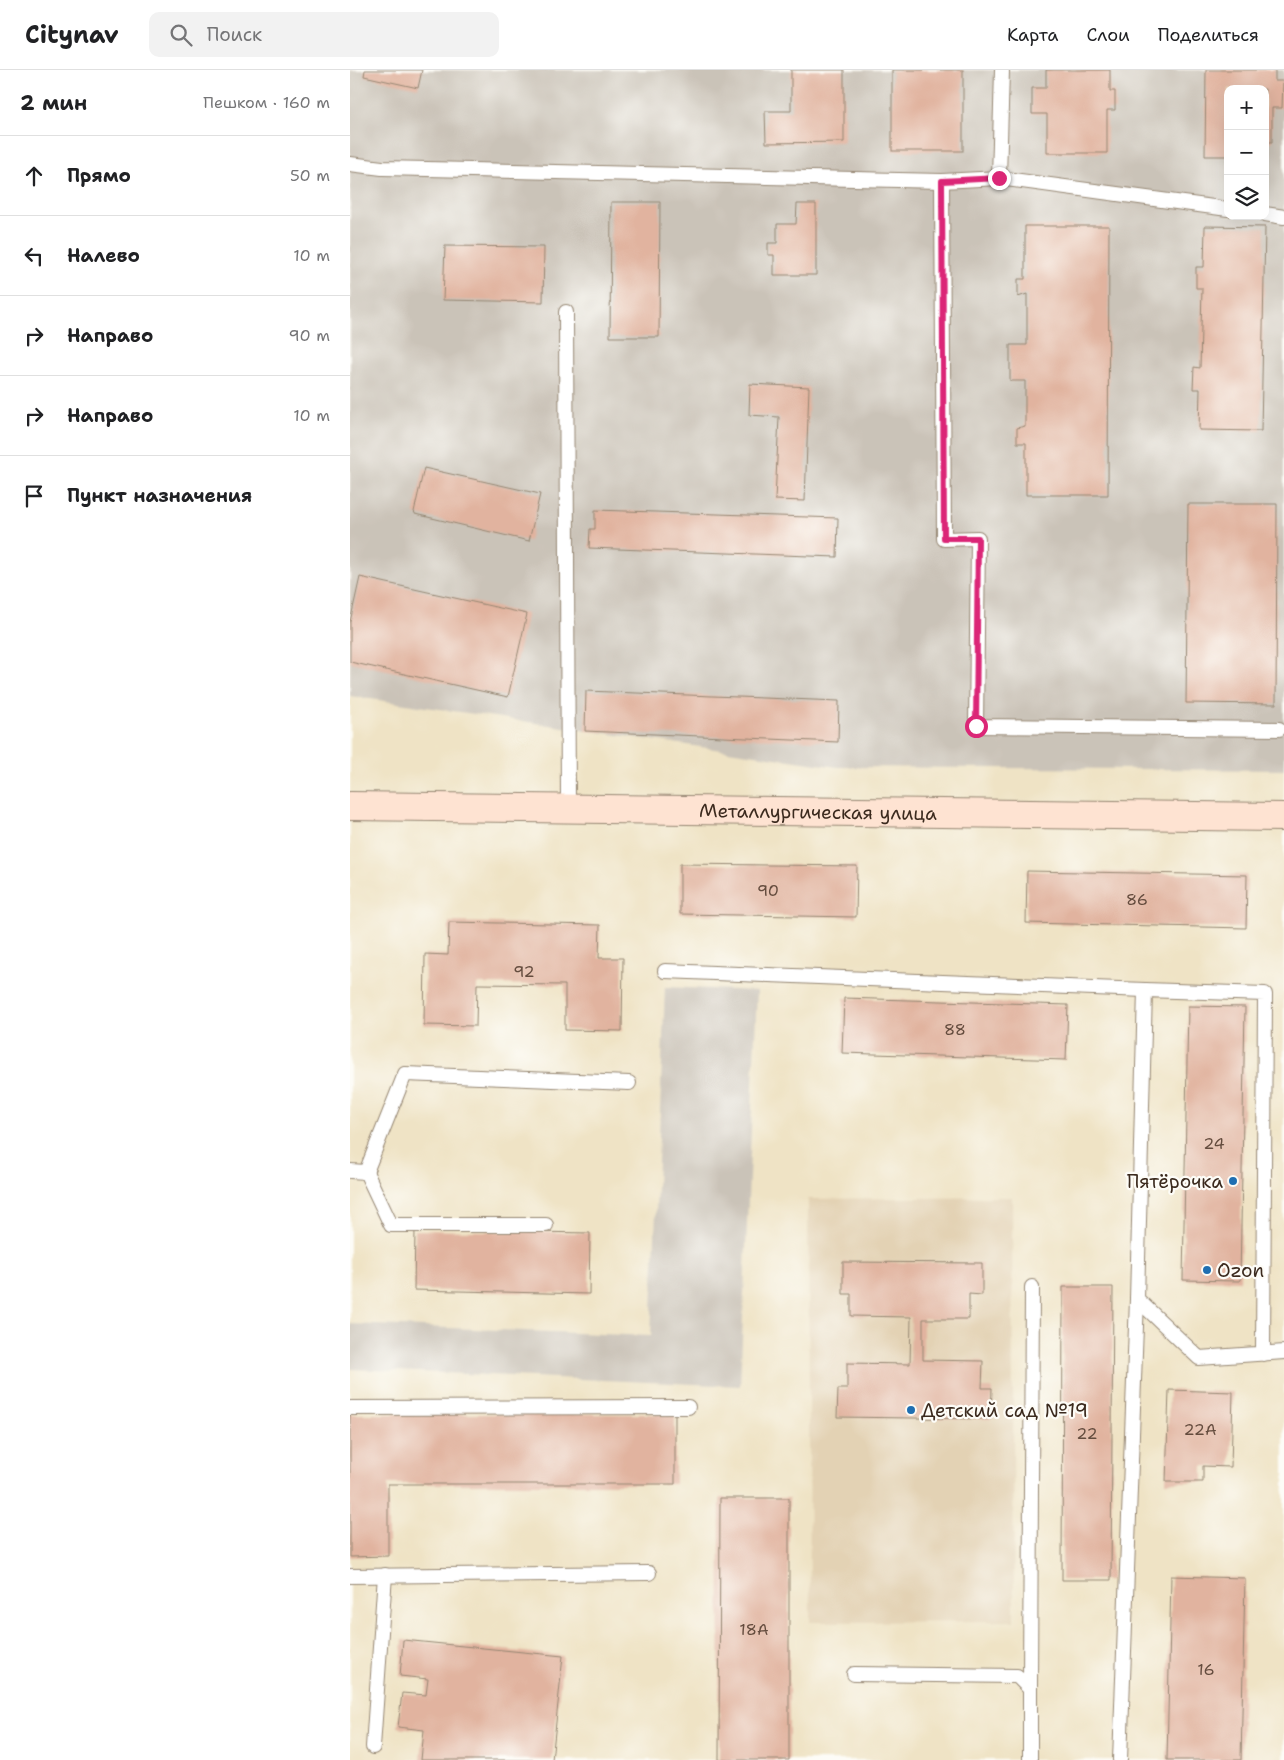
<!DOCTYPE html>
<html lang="ru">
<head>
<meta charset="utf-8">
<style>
  body { margin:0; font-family:"Shantell Sans",sans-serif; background:#f2f2f2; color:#202124 }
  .controls { position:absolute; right:15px; top:15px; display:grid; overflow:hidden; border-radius:10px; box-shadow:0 5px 20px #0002 }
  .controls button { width:45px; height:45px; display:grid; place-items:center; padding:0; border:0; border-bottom:1px solid #e0e0e0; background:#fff; color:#202124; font:25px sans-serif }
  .stop { position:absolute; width:15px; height:15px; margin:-11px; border:4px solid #db2777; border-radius:50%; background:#fff }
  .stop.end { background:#db2777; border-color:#fff; box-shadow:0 1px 5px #0008 }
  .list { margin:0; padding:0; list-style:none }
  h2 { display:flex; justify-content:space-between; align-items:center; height:65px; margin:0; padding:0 20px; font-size:21px }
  h2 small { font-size:16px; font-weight:400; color:#757577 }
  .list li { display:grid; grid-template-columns:32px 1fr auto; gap:15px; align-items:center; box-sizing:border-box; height:80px; padding:0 20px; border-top:1px solid #e0e0e0 }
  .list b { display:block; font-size:19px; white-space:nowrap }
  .list em { font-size:16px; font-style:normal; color:#757577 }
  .icon { flex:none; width:28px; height:28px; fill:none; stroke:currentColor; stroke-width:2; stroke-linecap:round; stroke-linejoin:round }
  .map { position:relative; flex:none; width:934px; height:1690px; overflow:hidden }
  header { display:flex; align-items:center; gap:30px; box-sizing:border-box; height:70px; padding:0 25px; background:#fff; border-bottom:1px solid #e0e0e0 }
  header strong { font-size:24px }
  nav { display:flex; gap:28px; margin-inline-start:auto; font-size:18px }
  .search { width:350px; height:45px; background:#f2f2f2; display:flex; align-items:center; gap:12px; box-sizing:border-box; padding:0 18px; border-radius:10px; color:#757577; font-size:19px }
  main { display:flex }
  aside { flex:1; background:#fff }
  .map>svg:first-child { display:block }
</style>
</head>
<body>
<header>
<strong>Citynav</strong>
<div class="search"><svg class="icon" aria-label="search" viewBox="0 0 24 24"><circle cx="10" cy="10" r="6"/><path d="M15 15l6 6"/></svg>Поиск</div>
<nav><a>Карта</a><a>Слои</a><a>Поделиться</a></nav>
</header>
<main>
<aside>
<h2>2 мин<small>Пешком · 160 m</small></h2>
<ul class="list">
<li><svg class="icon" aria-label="ahead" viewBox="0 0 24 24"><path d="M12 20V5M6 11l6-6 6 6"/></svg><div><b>Прямо</b></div><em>50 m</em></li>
<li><svg class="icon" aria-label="left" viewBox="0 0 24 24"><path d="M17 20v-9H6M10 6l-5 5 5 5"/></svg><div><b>Налево</b></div><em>10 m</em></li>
<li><svg class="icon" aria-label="right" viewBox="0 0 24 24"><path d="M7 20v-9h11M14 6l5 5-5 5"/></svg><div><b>Направо</b></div><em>90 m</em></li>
<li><svg class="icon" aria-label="right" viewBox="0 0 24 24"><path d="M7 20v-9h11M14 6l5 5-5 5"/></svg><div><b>Направо</b></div><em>10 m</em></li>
<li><svg class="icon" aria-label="arrive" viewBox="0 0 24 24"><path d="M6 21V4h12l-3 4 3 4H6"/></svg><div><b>Пункт назначения</b></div></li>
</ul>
</aside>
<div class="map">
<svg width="934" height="1690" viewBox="0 0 934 1690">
  <rect width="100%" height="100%" fill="#fdfcf7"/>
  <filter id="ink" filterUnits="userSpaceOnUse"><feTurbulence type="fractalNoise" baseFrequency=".02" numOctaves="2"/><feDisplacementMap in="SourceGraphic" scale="10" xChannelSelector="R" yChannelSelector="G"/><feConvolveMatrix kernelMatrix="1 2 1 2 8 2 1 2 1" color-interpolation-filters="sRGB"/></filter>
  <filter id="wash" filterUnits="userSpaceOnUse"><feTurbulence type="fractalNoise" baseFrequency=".0096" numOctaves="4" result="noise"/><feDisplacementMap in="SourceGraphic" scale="20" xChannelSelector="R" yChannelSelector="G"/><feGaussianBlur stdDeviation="1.12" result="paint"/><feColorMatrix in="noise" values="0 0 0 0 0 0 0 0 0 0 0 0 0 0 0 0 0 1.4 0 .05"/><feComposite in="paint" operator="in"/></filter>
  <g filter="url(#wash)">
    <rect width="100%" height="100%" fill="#efe3c5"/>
    <path fill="#e3d2b4" d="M662,1127l2,424 -204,1 -2,-423z"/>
    <g fill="#cac3b8" fill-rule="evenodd">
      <path d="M0,0h934v700l-446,-3 -488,-71zM878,19h37v127h-37z"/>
      <path d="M315,917l92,4 -17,395 -390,-17v-45l301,12z"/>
    </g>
    <g id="blocks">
      <g fill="#e1b39f">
        <path d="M15,0h57l-4,18 -54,-12z"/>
        <path d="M441,0h53v72l-78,1 -1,-32h26z"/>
        <rect x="542" y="0" width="71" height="81"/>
        <path d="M696,0h64v21h5v19h-8v43h-60v-39h-15v-26h14z"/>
        <path d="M856,0h69v11h8l-1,27h-10v34h-7v-53h-37v67h-23z"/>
        <path d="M261,132h49l-1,135h-49z"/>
        <path d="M447,134h19v71h-42v-20h-6v-12h9v-19h19z"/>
        <path d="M675,156h84l-1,269h-82v-52h-9v-15l8,-2v-45h-15v-36h17v-51l-9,3v-18h7z"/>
        <path d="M855,156l60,1 -4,204 -62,-1 1,-41h-7l1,-22 6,1 2,-80h-6v-21h8z"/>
        <path d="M95,176l99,1 -1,55 -100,-2z"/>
        <path d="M400,314l59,3 -4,114 -30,-1 4,-83 -30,-2z"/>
        <path d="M74,398l116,26 -11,47 -114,-27v-1l-1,-1z"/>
        <path d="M838,434h89l-1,200 -90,-1z"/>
        <path d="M245,440l243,8 -1,39 -248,-9 1,-19h5z"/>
        <path d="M10,507l167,37 -19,83 -158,-35v-40z"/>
        <path d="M236,621l253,10 -1,41 -253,-11z"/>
        <path d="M330,794l177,2 -1,51 -176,-3z"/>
        <path d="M677,801l220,4 -1,53 -220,-5z"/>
        <path d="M99,852l151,3 -1,33h24l-1,73 -57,-1v-45l-88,-1 -1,42 -52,-1 1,-71 23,1z"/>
        <path d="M494,928l224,7 -2,55 -224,-7z"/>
        <path d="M838,936l57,1 -5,274 -57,-1z"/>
        <path d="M65,1160l175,3 -1,61 -175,-4z"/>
        <path d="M493,1192l139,1v32l-13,-1v25h-46v41l60,1 -1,27h10l-1,31 -154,-2 1,-28h9v-26l63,1 1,-47 -60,-1v-22h-8z"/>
        <path d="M713,1217h50l-2,293h-49z"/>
        <path d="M819,1320l64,2 -2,75 -28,-1v16h-37z"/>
        <path d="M0,1344h325v70h-287v72l-38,1z"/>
        <path d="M370,1428h69v262h-70z"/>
        <path d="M821,1506l74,2 -4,182h-74z"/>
        <path d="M53,1570l160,16 -11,104h-131l3,-30 -26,-3 4,-34 24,2 2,-16 -28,-3z"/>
      </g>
    </g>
  </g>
  <g filter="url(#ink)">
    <use href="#blocks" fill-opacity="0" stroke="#958672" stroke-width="1"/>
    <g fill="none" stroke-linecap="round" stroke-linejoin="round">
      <defs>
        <g id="lane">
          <path d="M0,94l32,4 560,13 57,-3 229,31"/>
          <path d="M649,108l3,-108"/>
          <path d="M592,111l2,358 34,-1 -2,188 303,3"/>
          <path d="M915,144l19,3"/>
          <path d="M216,242l2,498"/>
          <path d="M315,901l480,19"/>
          <path d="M0,1101l16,1 39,-98 224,9"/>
          <path d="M16,1102l25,53h155"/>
          <path d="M913,1284l2,-360 -120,-4 -8,309 62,59 85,-6"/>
          <path d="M0,1338l338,-1"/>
          <path d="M0,1506l299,-3"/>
          <path d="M504,1604l163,2 13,13v71"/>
          <path d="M680,1619l2,-402"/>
          <path d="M23,1677l12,-172"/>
          <path d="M770,1690l17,-461"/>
        </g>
        <g id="secondary">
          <path id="s1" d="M0,736l934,11"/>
        </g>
      </defs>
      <use href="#lane" stroke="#958672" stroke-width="16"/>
      <use href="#secondary" stroke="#958672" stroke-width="30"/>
      <use href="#lane" stroke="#fff" stroke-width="14"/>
      <use href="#secondary" stroke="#fee3d2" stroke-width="28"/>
    </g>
  </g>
  <g fill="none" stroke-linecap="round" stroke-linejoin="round" filter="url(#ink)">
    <path stroke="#db2777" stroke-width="6" d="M626,656l2,-188h-34l-2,-357 57,-3"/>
  </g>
  <g fill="#1f6fb2" stroke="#fdfcf7" stroke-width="2">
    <circle cx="883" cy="1111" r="5"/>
    <circle cx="857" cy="1200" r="5"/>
    <circle cx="561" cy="1340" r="5"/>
  </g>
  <g text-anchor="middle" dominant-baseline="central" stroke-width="4.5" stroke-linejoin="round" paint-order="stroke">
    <g font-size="16" fill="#644c3e">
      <text x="418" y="820">90</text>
      <text x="787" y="829">86</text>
      <text x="174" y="901">92</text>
      <text x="605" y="959">88</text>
      <text x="864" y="1073">24</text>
      <text x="850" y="1359">22А</text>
      <text x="737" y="1363">22</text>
      <text x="404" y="1559">18А</text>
      <text x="856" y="1599">16</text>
    </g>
    <g font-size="19" fill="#3b2a1e" stroke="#fdfcf7">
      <text stroke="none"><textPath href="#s1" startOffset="468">Металлургическая улица</textPath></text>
    </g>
    <g font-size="19" fill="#3b2a1e" stroke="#fdfcf7" text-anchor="start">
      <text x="873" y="1111" text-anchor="end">Пятёрочка</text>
      <text x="867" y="1200">Ozon</text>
      <text x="571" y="1340">Детский сад №19</text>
    </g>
  </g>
</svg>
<div class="controls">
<button>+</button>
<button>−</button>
<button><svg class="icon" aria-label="layers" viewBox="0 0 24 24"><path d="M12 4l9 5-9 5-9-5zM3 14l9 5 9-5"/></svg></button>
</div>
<div class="stop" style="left:626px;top:656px"></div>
<div class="stop end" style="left:649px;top:108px"></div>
</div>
</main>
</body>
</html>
